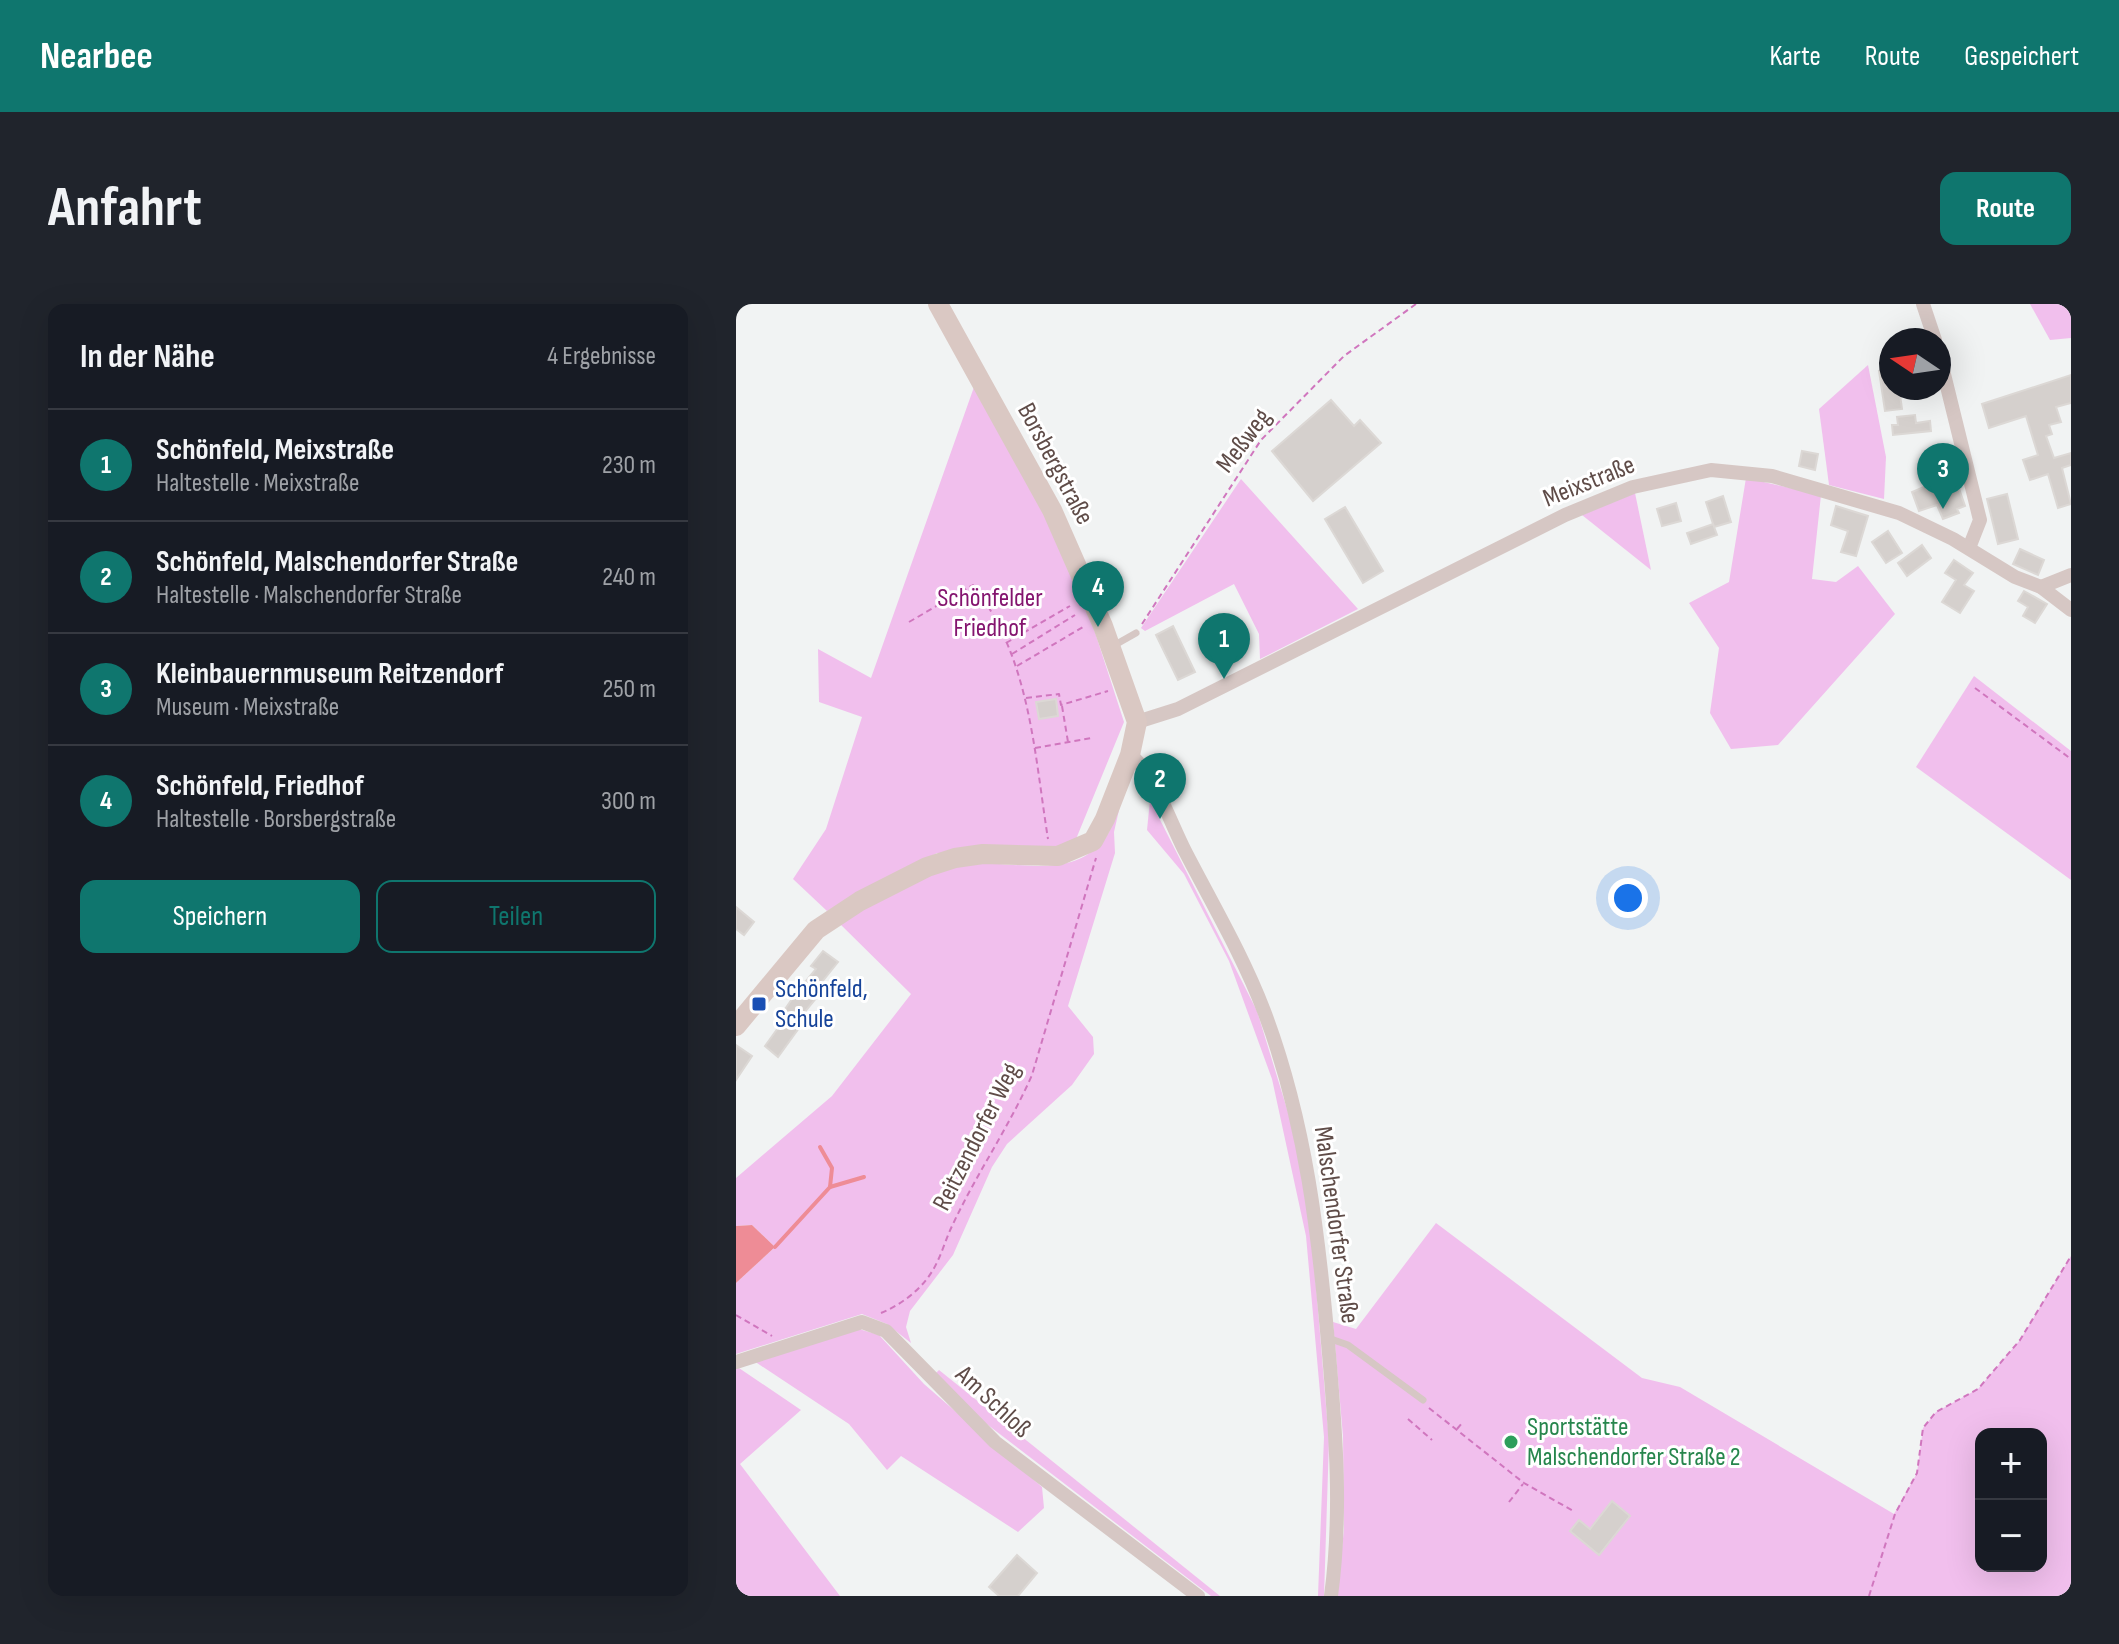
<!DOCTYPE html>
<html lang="de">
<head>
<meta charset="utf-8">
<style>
  body { margin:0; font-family:"Sofia Sans Condensed",sans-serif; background:#20242c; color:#f1f3f6 }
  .controls { position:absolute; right:24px; bottom:24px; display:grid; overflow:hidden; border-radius:16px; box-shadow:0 8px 32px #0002 }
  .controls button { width:72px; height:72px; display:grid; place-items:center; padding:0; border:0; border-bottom:2px solid #363941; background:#171b24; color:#f1f3f6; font:40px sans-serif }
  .compass { position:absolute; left:1143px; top:24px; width:72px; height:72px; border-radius:50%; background:#171b24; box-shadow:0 8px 32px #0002; rotate:283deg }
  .you { position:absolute; left:892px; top:594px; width:28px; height:28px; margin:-20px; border:6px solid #fff; border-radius:50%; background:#1a73e8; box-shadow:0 0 0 12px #1a73e833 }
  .badge { display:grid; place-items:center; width:52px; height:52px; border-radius:50%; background:#0f766e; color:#fff; font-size:26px; font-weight:700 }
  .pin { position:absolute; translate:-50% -66px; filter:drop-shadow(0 2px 4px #0008) }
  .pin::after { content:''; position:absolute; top:42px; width:28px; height:24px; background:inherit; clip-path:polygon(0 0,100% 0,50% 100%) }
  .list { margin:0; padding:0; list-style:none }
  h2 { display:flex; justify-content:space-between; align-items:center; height:104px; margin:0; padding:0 32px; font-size:34px }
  h2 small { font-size:26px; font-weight:400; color:#9ea1a6 }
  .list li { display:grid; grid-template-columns:52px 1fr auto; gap:24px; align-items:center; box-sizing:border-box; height:112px; padding:0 32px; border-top:2px solid #363941 }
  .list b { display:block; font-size:30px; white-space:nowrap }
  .list p { margin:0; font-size:26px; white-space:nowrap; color:#9ea1a6 }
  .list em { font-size:26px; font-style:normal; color:#9ea1a6 }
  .actions { display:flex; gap:16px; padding:24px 32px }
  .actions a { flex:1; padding:18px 0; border:2px solid #0f766e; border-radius:16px; text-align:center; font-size:28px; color:#0f766e }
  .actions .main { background:#0f766e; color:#fff }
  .map { position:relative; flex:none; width:1335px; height:1292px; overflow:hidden; border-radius:16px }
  header { display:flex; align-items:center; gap:48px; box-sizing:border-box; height:112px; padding:0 40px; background:#0f766e; color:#fff }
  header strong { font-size:38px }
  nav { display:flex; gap:44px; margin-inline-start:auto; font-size:28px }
  .intro { display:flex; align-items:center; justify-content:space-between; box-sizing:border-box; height:192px; padding:0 48px }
  h1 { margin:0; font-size:56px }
  .button { padding:20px 36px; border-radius:16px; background:#0f766e; color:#fff; font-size:28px; font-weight:700 }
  main { display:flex; gap:48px; padding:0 48px }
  aside { flex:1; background:#171b24; border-radius:16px; box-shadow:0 8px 32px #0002 }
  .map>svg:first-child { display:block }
</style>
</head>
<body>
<header>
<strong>Nearbee</strong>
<nav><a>Karte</a><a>Route</a><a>Gespeichert</a></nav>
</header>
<div class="intro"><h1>Anfahrt</h1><a class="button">Route</a></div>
<main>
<aside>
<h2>In der Nähe<small>4 Ergebnisse</small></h2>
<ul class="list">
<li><span class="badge">1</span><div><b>Schönfeld, Meixstraße</b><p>Haltestelle · Meixstraße</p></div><em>230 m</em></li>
<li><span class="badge">2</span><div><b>Schönfeld, Malschendorfer Straße</b><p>Haltestelle · Malschendorfer Straße</p></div><em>240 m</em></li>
<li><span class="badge">3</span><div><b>Kleinbauernmuseum Reitzendorf</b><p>Museum · Meixstraße</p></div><em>250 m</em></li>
<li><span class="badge">4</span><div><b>Schönfeld, Friedhof</b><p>Haltestelle · Borsbergstraße</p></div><em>300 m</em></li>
</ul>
<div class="actions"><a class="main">Speichern</a><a>Teilen</a></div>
</aside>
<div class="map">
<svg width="1335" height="1292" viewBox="0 0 1335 1292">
  <rect width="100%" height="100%" fill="#f1f3f3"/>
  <g fill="#f1bfed" fill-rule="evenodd">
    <path d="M1294,0h41v34l-21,2z"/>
    <path d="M1132,61l18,92 -2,42 -55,-14 -10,-76z"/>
    <path d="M238,83l70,127 48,109 32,99 -50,122 -29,8 -108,1 -110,58 -34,-32 33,-50 36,-112 -43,-15 -1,-53 53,29z"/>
    <path d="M1010,174l75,17 -9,84 24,3 22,-16 37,48 -117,131 -47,4 -21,-36 9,-65 -30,-45 40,-21z"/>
    <path d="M505,175l117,130 -98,50 -1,-25 -25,-50 -89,47 -4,-3z"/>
    <path d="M899,189l16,77 -69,-55z"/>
    <path d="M1238,372l97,75v129l-155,-113z"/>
    <path d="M386,493l-8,35 1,21 -47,153 25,31 1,17 -22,31 -65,59 -15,23 -39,88 -43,56 -4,16 5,16 -24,-19 -25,-10 -126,40v-71l39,-36 -23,-22 -16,1v-48l96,-82 79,-102 -73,-72c34,-17 69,-41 105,-53 51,-19 125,21 163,-32 7,-10 11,-27 16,-40z"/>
    <path d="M414,496l107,211 37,121 18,106 17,203 -5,155h-6l6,-159 -18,-201 -34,-157 -43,-118 -45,-87 -37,-44z"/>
    <path d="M700,919l206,155 38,9 214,127 23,-41 6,-45 13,-16 42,-23 42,-49 51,-84v340h-734l7,-67 -1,-93 -10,-114 23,7zM1245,1130h60v132h-60z"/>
    <path d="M123,1025l20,6 45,49 118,103 2,21 -26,24 -117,-76 -14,14 -38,-46 -95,-63z"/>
    <path d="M0,1062l65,44 -61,54 100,132h-104z"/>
    <path d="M203,1066l281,226h-9l-227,-174 -49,-48z"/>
  </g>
  <path fill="#ee8c96" d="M16,921l23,22 -39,36v-57z"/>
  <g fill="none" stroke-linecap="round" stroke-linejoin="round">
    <g stroke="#ee8c96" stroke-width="4">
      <path d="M84,843l12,21 -2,19"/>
      <path d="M39,943l55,-60 34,-10"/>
    </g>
  </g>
  <g fill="#d5d0cd" stroke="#dcd8d5" stroke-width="2">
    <path d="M1155,66v18h8l3,21 -17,2 -6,-40z"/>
    <path d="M1335,71v28l-15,4 5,15 -12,3 3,9 -6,2 8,22 17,-5v12l-9,3 9,36 -13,4 -10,-34 -18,6 -7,-20 15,-5 -12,-39 -37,12 -7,-24z"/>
    <path d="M595,96l23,26 6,-6 21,23 -68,58 -41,-50z"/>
    <path d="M1179,111l1,8 14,-2 1,10 -38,4 -1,-10h6l-1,-8z"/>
    <path d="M1066,147l16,3 -3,16 -16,-4z"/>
    <path d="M1218,170l11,32 -8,3 2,4 -16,6 -6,-14 -18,6 -7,-19z"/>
    <path d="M1271,190l11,45 -20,5 -11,-45z"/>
    <path d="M987,192l8,26 -17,5 -8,-25z"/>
    <path d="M940,199l5,18 -19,5 -5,-17z"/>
    <path d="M1100,202l32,10 -12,40 -15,-4 7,-21 -17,-6z"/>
    <path d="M609,203l38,64 -20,12 -38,-64z"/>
    <path d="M977,220l4,11 -26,9 -4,-11z"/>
    <path d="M1152,227l14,22 -16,10 -14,-21z"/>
    <path d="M1186,241l9,13 -24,18 -9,-13z"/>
    <path d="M1284,245l24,11 -6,15 -25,-11z"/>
    <path d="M1218,256l19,13 -9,12 10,6 -14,22 -18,-11 14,-22 -11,-7z"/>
    <path d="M1288,287l23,13 -12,19 -12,-7 5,-9 -10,-6z"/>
    <path d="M437,322l22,46 -17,8 -22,-45z"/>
    <path d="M320,395l2,17 -19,3 -3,-17z"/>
    <path d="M0,603l18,15 -10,13 -8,-6z"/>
    <path d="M87,647l15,11 -20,25 4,4 -19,23 4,3 -29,40 -13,-11 18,-25 -4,-3 17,-25 20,-24 -5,-3z"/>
    <path d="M0,741l16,11 -16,24z"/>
    <path d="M876,1197l18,15 -31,39 -29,-24 9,-11 11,9z"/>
    <path d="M281,1251l20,18 -19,23h-19l-10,-9z"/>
  </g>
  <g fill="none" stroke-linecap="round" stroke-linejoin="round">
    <g stroke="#d076be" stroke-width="2" stroke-dasharray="6 4" stroke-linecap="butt">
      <path d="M173,318l64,-37c57,72 61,166 75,254"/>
      <path d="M406,320l119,-184 83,-84 72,-52"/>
      <path d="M270,339l64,-37"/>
      <path d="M276,350l63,-39"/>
      <path d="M281,362l66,-39"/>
      <path d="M1239,384l96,71"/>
      <path d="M290,394l33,-4 2,11 47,-14"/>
      <path d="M326,402l6,36"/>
      <path d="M299,444l56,-10"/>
      <path d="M145,1009c17,-7 34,-19 45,-33 14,-17 18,-38 27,-56 24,-51 56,-97 79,-149l64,-217"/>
      <path d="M0,1011l36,21"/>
      <path d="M693,1104l95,75 51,29"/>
      <path d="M672,1115l24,21"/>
      <path d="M721,1125l6,-7"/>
      <path d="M773,1198l14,-18"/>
      <path d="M1133,1292l26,-82 22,-41 6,-45 13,-16 42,-23 42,-49 51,-84"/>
    </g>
    <g stroke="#d6c7c4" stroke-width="7">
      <path d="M377,342l23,-13"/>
      <path d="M592,1034l20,7 75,55"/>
    </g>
    <g stroke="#d6c7c4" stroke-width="14">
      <path d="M1187,0l12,36"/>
      <path d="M1203,50l41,166 -11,28"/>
      <path d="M1305,283l30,-12"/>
      <path d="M401,418l41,-13 387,-194 68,-28 78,-17 61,6 127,37 54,26 62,38 26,10 30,23"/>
      <path d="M394,451c23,15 42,72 56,98 27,52 57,103 78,158 42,111 55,225 65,343 7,81 13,161 2,242"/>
      <path d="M0,1058l126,-40 24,9 109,111 203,154"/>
    </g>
    <path stroke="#dac8c3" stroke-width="20" d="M0,722l80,-96 44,-29 67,-34 28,-9 28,-4 75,2 35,-15 12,-22 25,-64 7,-33 -34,-96 -51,-116 -114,-206"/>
  </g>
  <rect fill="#1a4fb4" stroke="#fff" stroke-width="3" x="15" y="692" width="16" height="16" rx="4"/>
  <circle fill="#2e9e5b" stroke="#fff" stroke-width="3" cx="775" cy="1138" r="8"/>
  <g text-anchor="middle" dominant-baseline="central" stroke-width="6" stroke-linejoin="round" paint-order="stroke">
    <g font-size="26" fill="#5f4c48" stroke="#fff">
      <text transform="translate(508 137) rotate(-53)">Meßweg</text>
      <text transform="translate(319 160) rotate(62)">Borsbergstraße</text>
      <text transform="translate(853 178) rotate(-22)">Meixstraße</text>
      <text transform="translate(241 833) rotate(-63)">Reitzendorfer Weg</text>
      <text transform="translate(600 921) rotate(82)">Malschendorfer Straße</text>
      <text transform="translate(257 1098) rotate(43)">Am Schloß</text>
    </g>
    <g font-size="26" fill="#84156f" stroke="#fff">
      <text x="254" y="294">Schönfelder<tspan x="254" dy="30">Friedhof</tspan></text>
    </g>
    <g font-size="26" fill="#164399" stroke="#fff" text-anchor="start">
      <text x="39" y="685">Schönfeld,<tspan x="39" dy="30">Schule</tspan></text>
    </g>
    <g font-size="26" fill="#27864d" stroke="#fff" text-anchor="start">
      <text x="791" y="1123">Sportstätte<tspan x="791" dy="30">Malschendorfer Straße 2</tspan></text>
    </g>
  </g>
</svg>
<div class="controls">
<button>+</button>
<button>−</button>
</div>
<svg class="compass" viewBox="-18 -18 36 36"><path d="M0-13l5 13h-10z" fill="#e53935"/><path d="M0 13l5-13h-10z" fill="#9ea1a6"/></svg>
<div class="you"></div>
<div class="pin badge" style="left:488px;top:375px">1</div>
<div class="pin badge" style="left:424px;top:515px">2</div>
<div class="pin badge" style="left:1207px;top:205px">3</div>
<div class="pin badge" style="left:362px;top:323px">4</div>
</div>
</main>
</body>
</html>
